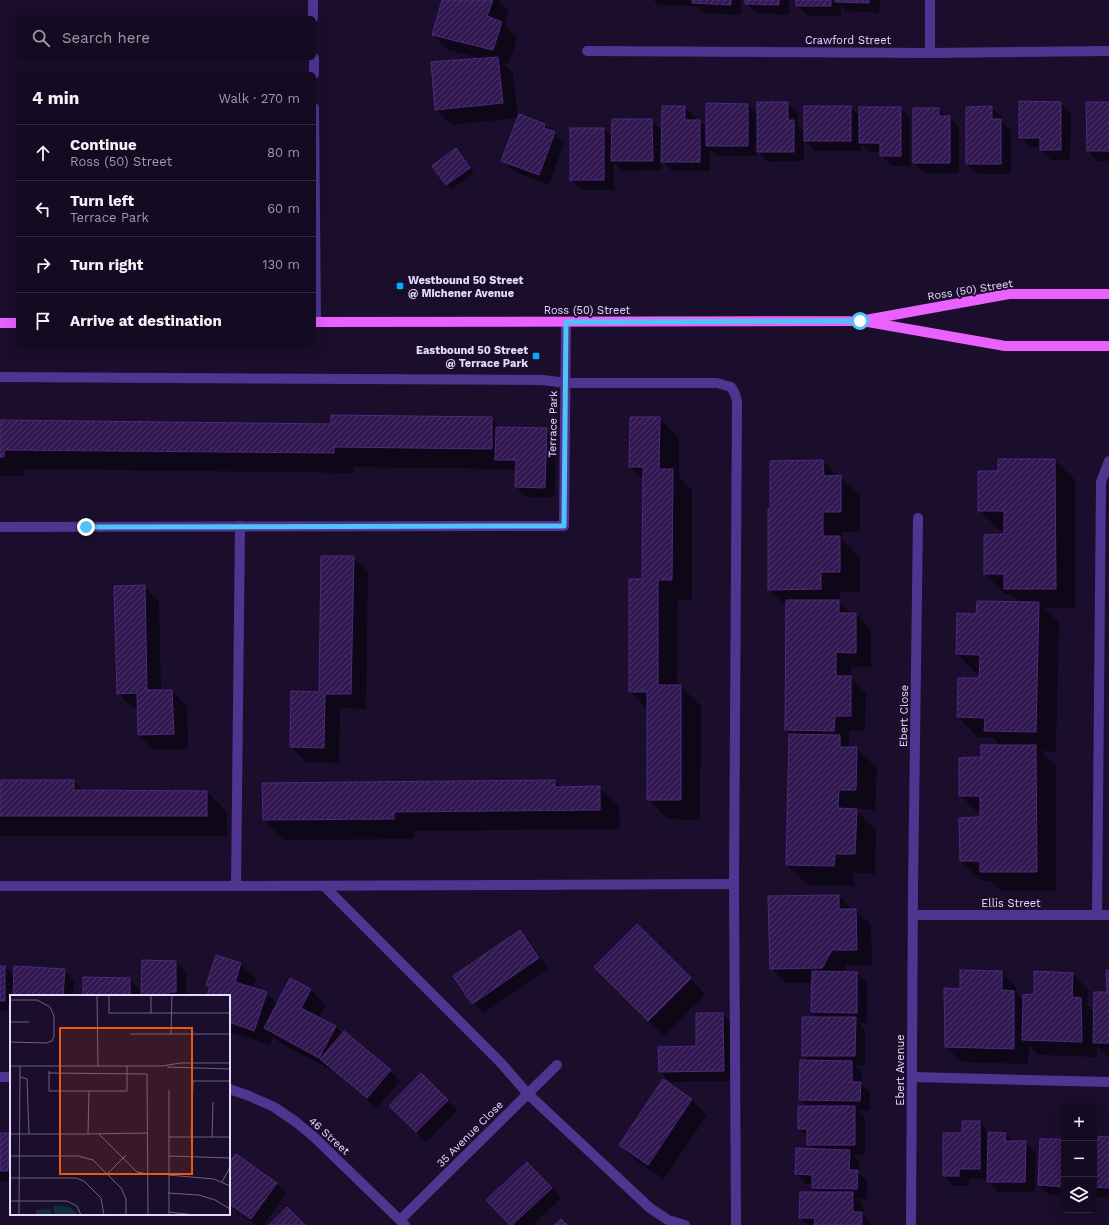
<!DOCTYPE html>
<html lang="en">
<head>
<meta charset="utf-8">
<style>
  body { margin:0; font-family:"Work Sans",sans-serif; background:#21182f; color:#f1f3f6 }
  .controls { position:absolute; right:12px; bottom:12px; display:grid; overflow:hidden; border-radius:6px; box-shadow:0 4px 16px #0002 }
  .controls button { width:36px; height:36px; display:grid; place-items:center; padding:0; border:0; border-bottom:1px solid #332b40; background:#140a22; color:#f1f3f6; font:20px sans-serif }
  .stop { position:absolute; width:12px; height:12px; margin:-9px; border:3px solid #4fc3f7; border-radius:50%; background:#fff }
  .stop.end { background:#4fc3f7; border-color:#fff; box-shadow:0 1px 4px #0008 }
  .list { margin:0; padding:0; list-style:none }
  h2 { display:flex; justify-content:space-between; align-items:center; height:52px; margin:0; padding:0 16px; font-size:17px }
  h2 small { font-size:13px; font-weight:400; color:#9d9aa5 }
  .list li { display:grid; grid-template-columns:26px 1fr auto; gap:12px; align-items:center; box-sizing:border-box; height:56px; padding:0 16px; border-top:1px solid #332b40 }
  .list b { display:block; font-size:15px; white-space:nowrap }
  .list p { margin:0; font-size:13px; white-space:nowrap; color:#9d9aa5 }
  .list em { font-size:13px; font-style:normal; color:#9d9aa5 }
  .icon { flex:none; width:22px; height:22px; fill:none; stroke:currentColor; stroke-width:2; stroke-linecap:round; stroke-linejoin:round }
  .map { position:relative; flex:none; width:1109px; height:1225px; overflow:hidden }
  .search { position:absolute; background:#140a22; box-shadow:0 4px 16px #0002; left:16px; top:16px; width:300px; height:44px; display:flex; align-items:center; gap:10px; box-sizing:border-box; padding:0 14px; border-radius:6px; color:#9d9aa5; font-size:15px }
  .panel { position:absolute; background:#140a22; box-shadow:0 4px 16px #0002; left:16px; top:72px; width:300px; height:276px; border-radius:6px }
  .map>svg:first-child { display:block }
</style>
</head>
<body>
<div class="map">
<svg width="1109" height="1225" viewBox="0 0 1109 1225">
  <defs>
    <pattern id="building-hatch" width="6" height="6" patternUnits="userSpaceOnUse"><rect width="6" height="6" fill="#311850"/><path d="M-1 1l2-2M0 6l6-6M5 7l2-2" fill="none" stroke="#4f396a"/></pattern>
  </defs>
  <rect width="100%" height="100%" fill="#1b0e2d"/>
  <g fill="#0007">
    <path d="M443,0h55l11,12 -4,13 12,13 -8,26 -7,-1 11,10 5,45 -66,7 -16,-15 48,-51 -36,-9 -15,-15z"/>
    <path d="M653,0h88v15l-38,-2 -7,-7 -37,-1z"/>
    <path d="M746,0h43v15l-33,-2 -10,-10z"/>
    <path d="M797,0h83l-1,13 -33,-2 -5,-5v10h-33l-11,-10z"/>
    <path d="M787,103l11,10v12l7,7 46,-25 9,9 40,-8 10,10v48h-18l-11,-10v-4h-11l-9,-9v8h-46l-11,-12v22l-35,1 -12,-11v5h-40l-7,-7v22h-38l-10,-10v9l-40,1 -8,-8v27h-33l-10,-10 33,-51 8,8 40,-17 10,11 23,-24 10,10v4h5l7,7 41,-23 10,10z"/>
    <path d="M1061,103l10,10 -1,47h-19l-10,-10v-3h-11l-10,-10z"/>
    <path d="M1109,103v58h-11l-10,-10z"/>
    <path d="M992,107l10,11v4l9,8v44h-34l-10,-10z"/>
    <path d="M939,109l8,8h2l10,10v46h-35l-10,-10z"/>
    <path d="M545,125l19,18 -15,42 -36,-14 -11,-11z"/>
    <path d="M456,150l18,23 -22,16 -19,-22z"/>
    <path d="M492,418l9,10 45,1 10,10 -1,58h-29l-10,-10 1,-17 -11,-1 -152,-2 -1,6 -329,-4 -1,7h-23v-55l332,4z"/>
    <path d="M659,418l20,20v39l13,13v110h-14l-1,86h4l20,20 -1,114 -32,-1 -20,-20v-89l-18,-18 13,-112 1,-100 -14,-13z"/>
    <path d="M1055,460l20,20v128h-31l15,15 -3,129 -15,-1 15,15v125h-55l-10,-10h-10l-20,-20 20,-43 -1,-3 -20,-20 22,-37 19,-12 -9,-9h-14l-20,-20 1,-38h21l1,-5h-4l-20,-20 20,-39 42,-12 -9,-9h-5l-20,-20 20,-39v-5h-6l-20,-20 20,-38z"/>
    <path d="M823,461l37,35v36h-18v8l18,17v35h-20v11l12,11h4l15,16v37h-20v11l15,15 -1,38h-16v15l3,2h5l20,20 -2,42 -17,-1v3l18,18 -1,44 -21,-1v13l-47,-1 -20,-20 3,-130 -4,-5 1,-124 -18,-17z"/>
    <path d="M353,557l15,15 -2,137 -26,-1 -1,55 -33,-1 -15,-15 29,-54z"/>
    <path d="M144,586l15,15 2,90h11l15,15 1,43 -34,1 -15,-15 -1,-27h-5l-15,-15z"/>
    <path d="M0,781h74l9,10 124,1 20,20v24h-227z"/>
    <path d="M555,781l7,7 37,-1 20,20 1,22 -206,2v8l-130,1 -20,-20z"/>
    <path d="M839,896l14,14h3l15,15 1,40h-25l-4,8h14l10,10v40h-8l6,6v37h-10l7,6v12l8,9v18l-12,-1 7,7v38h-12l6,6v12l8,8v18h-9l5,4v11l8,9v2h-63l-8,-8 18,-24 -5,-5v-4h-6l-11,-10 17,-24 -5,-6v-6l-9,-9 9,-22 -8,-7 9,-39 -6,-6 15,-37 -6,-6v-29h-26l-15,-15z"/>
    <path d="M637,926l68,68 -41,42 -69,-69z"/>
    <path d="M520,932l10,10 18,27 -65,44 -10,-10z"/>
    <path d="M176,962l10,10v24h-44z"/>
    <path d="M240,964l16,15 -4,10 14,4 11,11 14,-25 20,11 15,15 -7,13 17,9 7,7 47,37 10,10 -23,27 -42,-36 -55,-29 -7,-7 -3,9 -41,-13v-36h-21l3,-8 -4,-4z"/>
    <path d="M0,967h5l10,10 49,-7 10,10 -1,16h-62v15h-11z"/>
    <path d="M1109,971v87l-12,-12v11l-59,-2 -9,-10 -1,19 -67,-2 -15,-15 15,-57 40,-18 15,15 1,7 7,8 49,-28 15,15 -1,16 7,7 14,-19z"/>
    <path d="M129,979l11,10v7h-56z"/>
    <path d="M722,1014l11,10 1,57 -64,1 -10,-10 -1,-24 38,-1z"/>
    <path d="M421,1074l36,36 -31,32 -36,-36z"/>
    <path d="M664,1080l28,20 15,15 -43,64 -29,-19 -15,-15z"/>
    <path d="M980,1122l10,12h15l9,8h11l11,11 -1,39h-37l-10,-11v-2h-19v7h-15l-10,-10 19,-42z"/>
    <path d="M0,1134h8l3,2v45h-11z"/>
    <path d="M1094,1137l15,1v59h-15z"/>
    <path d="M1064,1140v56l-15,-1 -10,-10z"/>
    <path d="M229,1165l47,18 10,10 -22,32h-7l-28,-19z"/>
    <path d="M537,1173l24,25 -28,27h-22z"/>
  </g>
  <g fill="url(#building-hatch)" stroke="#4e287e">
    <path d="M442,0h51l-6,16 15,6 -9,28 -61,-15z"/>
    <path d="M692,0h39v5l-39,-2z"/>
    <path d="M745,0h34v5l-34,-1z"/>
    <rect x="796" y="0" width="35" height="6"/>
    <path d="M835,0h34v3l-34,-1z"/>
    <path d="M498,57l5,46 -68,7 -4,-48z"/>
    <path d="M1019,101l42,1v48h-21v-12h-21z"/>
    <path d="M757,102h31v18h6v32h-37z"/>
    <path d="M1086,102h23v49h-22z"/>
    <path d="M706,103l42,1v42h-42z"/>
    <path d="M662,106h23v14h15v42h-39z"/>
    <rect x="804" y="106" width="47" height="35"/>
    <path d="M992,106v13h9v45h-35v-57z"/>
    <path d="M859,107h42v49h-21v-13h-21z"/>
    <path d="M913,108h26v8h11v47h-37z"/>
    <path d="M519,114l26,10 -1,4 11,4 -16,43 -38,-14z"/>
    <path d="M612,119h40l1,42h-42z"/>
    <rect x="570" y="128" width="34" height="52"/>
    <path d="M456,148l14,20 -24,17 -14,-19z"/>
    <path d="M331,415l161,2v32l-158,-2v6l-330,-3v7h-4v-37l331,4z"/>
    <path d="M630,417h30l-1,52h14l-1,111h-14v105h23v115h-34v-108h-18v-113h13l1,-112h-14z"/>
    <path d="M496,427l51,1 -2,60 -30,-1 1,-27h-21z"/>
    <path d="M998,459h57l1,130h-52v-15h-20v-39l20,-1v-23h-26v-40h20z"/>
    <path d="M823,460l1,16 17,-1v37h-18v24h17v36h-19v17l-53,1v-81h2v-48z"/>
    <path d="M321,556h33l-3,138h-26l-1,54 -34,-1 1,-56 28,1z"/>
    <path d="M145,585l2,105h25l2,44 -36,1 -1,-42 -20,1 -3,-108z"/>
    <path d="M786,600h53v13h17v40l-20,-1v24h15v40h-16l-1,15 -49,-1z"/>
    <path d="M977,601l62,1 -3,130 -52,-1 1,-13 -28,-1 1,-39h21l1,-23 -24,-1 1,-41 19,1z"/>
    <path d="M789,734l51,1v12h17l-1,43h-17l-1,18 19,1 -2,45h-20l-1,12 -48,-1z"/>
    <path d="M981,745h55l1,127h-57v-11h-20l-1,-43 21,-1v-21h-21v-38l22,-1z"/>
    <path d="M0,780h74v10l133,1v25h-207z"/>
    <path d="M555,780v7l45,-1v24l-206,2v7l-131,1 -1,-37z"/>
    <path d="M839,895v14h17l1,41h-25l-10,18 -52,1 -2,-73z"/>
    <path d="M637,924l54,54 -43,43 -54,-54z"/>
    <path d="M520,930l19,28 -67,46 -19,-28z"/>
    <path d="M216,955l25,8 -6,19 32,10 -13,39 -25,-9v-26h-22l3,-10 -4,-1z"/>
    <path d="M142,960l34,1v31h-7v4h-28z"/>
    <rect x="0" y="966" width="5" height="35"/>
    <path d="M14,966l51,3 -2,27h-50z"/>
    <path d="M960,970l42,1v19l12,1v58l-69,-2 -1,-59 16,1z"/>
    <path d="M1106,970h3v73h-16l1,-51h13z"/>
    <path d="M812,971l45,1v41l-46,-1z"/>
    <path d="M1034,971l39,2 -1,24 9,1 1,44 -60,-2 1,-45 11,-1z"/>
    <path d="M83,977l47,1v18h-47z"/>
    <path d="M290,978l21,11 -10,19 35,18 -17,32 -55,-30z"/>
    <path d="M696,1013h27l1,58 -65,1 -1,-25 38,-1z"/>
    <path d="M802,1017h54l-1,39h-53z"/>
    <path d="M344,1031l47,39 -24,28 -47,-39z"/>
    <path d="M800,1060l52,1v21h9l-1,19 -61,-1z"/>
    <path d="M421,1073l27,27 -32,32 -27,-26z"/>
    <path d="M663,1079l29,20 -44,66 -29,-20z"/>
    <path d="M798,1106h57v39h-48v-16h-9z"/>
    <path d="M962,1121h18v48h-21v7h-16v-43h19z"/>
    <path d="M988,1132l18,1 -1,8h21l-1,41h-38z"/>
    <path d="M0,1133h9l-1,38h-8z"/>
    <path d="M1094,1136l15,1v51l-15,-1z"/>
    <path d="M1040,1139h24v48l-26,-2z"/>
    <path d="M796,1148l54,2 -1,20h9l-1,19 -45,-1v-13l-17,-1z"/>
    <path d="M236,1154l41,29 -26,36 -22,-15v-41z"/>
    <path d="M527,1162l25,26 -40,37h-2l-24,-25z"/>
    <path d="M800,1192h53v20h9v13h-48l1,-7h-16z"/>
    <path d="M287,1207l18,18h-36z"/>
    <path d="M561,1219l6,6h-13z"/>
  </g>
  <g fill="none" stroke-linecap="round" stroke-linejoin="round">
    <g stroke="#4f3590" stroke-width="10">
      <path d="M313,0v18"/>
      <path d="M587,51l343,2 179,-2"/>
      <path d="M930,53v-53"/>
      <path d="M314,58v16"/>
      <path d="M314,108l2,214"/>
      <path d="M0,377l543,3 23,3h151l14,4 4,7 2,7 -3,483 2,341"/>
      <path d="M240,526l-4,360 498,-2"/>
      <path d="M0,527l564,-1 2,-204"/>
      <path d="M0,886h236"/>
      <path d="M324,886l177,177 27,31 122,114 18,12 17,5"/>
      <path d="M913,915h196"/>
      <path d="M1097,915l4,-433 8,-21"/>
      <path d="M0,1077h11"/>
      <path d="M912,1077l197,5"/>
      <path d="M229,1089l18,6 27,12 22,15 18,15 91,88"/>
      <path d="M400,1220l157,-155"/>
      <path d="M911,1225l2,-337 5,-370"/>
    </g>
    <g stroke="#ea61ff" stroke-width="10">
      <path d="M314,322l546,-1 149,-27h100"/>
      <path d="M868,322l137,24h104"/>
      <path d="M0,323h18"/>
    </g>
  </g>
  <g fill="none" stroke-linecap="round" stroke-linejoin="round">
    <path stroke="#4fc3f7" stroke-width="5" d="M86,527l478,-1 2,-204 294,-1"/>
  </g>
  <g fill="#06aaff" stroke="#1b0e2d" stroke-width="1.5">
    <rect x="396" y="282" width="8" height="8" rx="2"/>
    <rect x="532" y="352" width="8" height="8" rx="2"/>
  </g>
  <g text-anchor="middle" dominant-baseline="central" stroke-width="3.5" stroke-linejoin="round" paint-order="stroke">
    <g font-size="11" fill="#e7daff" stroke="#1b0e2d">
      <text x="848" y="40">Crawford Street</text>
      <text transform="translate(970 290) rotate(-9)">Ross (50) Street</text>
      <text x="587" y="310">Ross (50) Street</text>
      <text transform="translate(553 424) rotate(-89)">Terrace Park</text>
      <text transform="translate(904 716) rotate(-89)">Ebert Close</text>
      <text x="1011" y="903">Ellis Street</text>
      <text transform="translate(900 1070) rotate(-90)">Ebert Avenue</text>
      <text transform="translate(470 1134) rotate(-45)">35 Avenue Close</text>
      <text transform="translate(329 1136) rotate(42)">46 Street</text>
    </g>
    <g font-size="11" font-weight="bold" fill="#e7daff" stroke="#1b0e2d" text-anchor="start">
      <text x="408" y="280">Westbound 50 Street<tspan x="408" dy="13">@ Michener Avenue</tspan></text>
      <text x="528" y="350" text-anchor="end">Eastbound 50 Street<tspan x="528" dy="13">@ Terrace Park</tspan></text>
    </g>
  </g>
  <g transform="translate(10 995)">
    <rect width="220" height="220" fill="#1b0e2d"/>
    <path d="M44,210l16,2 8,8h-24zM41,214v6h-15v-5z" fill="#112f37"/>
    <path fill="none" stroke="#6d6081" stroke-width="1" d="M87,0l1,71M99,0v18h121M141,0v18M0,5h27l13,7 4,9v20l-2,5 -6,2 -36,-1M0,27h19M120,39h100M161,39l1,-39M0,71h152l18,-3h50M157,72l63,2M39,76v20h78v-25M39,78l98,1 1,141M10,82l7,2 2,55M79,96l-1,43 59,-1M0,139h78M89,139l38,38 11,2M159,142h61M181,142l2,-56h37M202,142l1,-35M0,161h68l15,4 28,28 5,11v16M159,161l61,2M98,178l18,-18M158,180l46,4 16,7M0,183h66l8,3 17,17 3,17M212,187l8,-15M158,198l31,2 16,5 15,9M0,206h57l10,5 4,9M159,217l26,3M9,220l1,-149M159,220v-125"/>
    <path fill="#e8590c" fill-opacity="0.15" stroke="#e8590c" stroke-width="2" d="M50,33h132v146h-132z"/>
    <rect width="220" height="220" fill="none" stroke="#e7daff" stroke-width="2"/>
  </g>
</svg>
<div class="controls">
<button>+</button>
<button>−</button>
<button><svg class="icon" aria-label="layers" viewBox="0 0 24 24"><path d="M12 4l9 5-9 5-9-5zM3 14l9 5 9-5"/></svg></button>
</div>
<div class="stop" style="left:860px;top:321px"></div>
<div class="stop end" style="left:86px;top:527px"></div>
<div class="search"><svg class="icon" aria-label="search" viewBox="0 0 24 24"><circle cx="10" cy="10" r="6"/><path d="M15 15l6 6"/></svg>Search here</div>
<section class="panel">
<h2>4 min<small>Walk · 270 m</small></h2>
<ul class="list">
<li><svg class="icon" aria-label="ahead" viewBox="0 0 24 24"><path d="M12 20V5M6 11l6-6 6 6"/></svg><div><b>Continue</b><p>Ross (50) Street</p></div><em>80 m</em></li>
<li><svg class="icon" aria-label="left" viewBox="0 0 24 24"><path d="M17 20v-9H6M10 6l-5 5 5 5"/></svg><div><b>Turn left</b><p>Terrace Park</p></div><em>60 m</em></li>
<li><svg class="icon" aria-label="right" viewBox="0 0 24 24"><path d="M7 20v-9h11M14 6l5 5-5 5"/></svg><div><b>Turn right</b></div><em>130 m</em></li>
<li><svg class="icon" aria-label="arrive" viewBox="0 0 24 24"><path d="M6 21V4h12l-3 4 3 4H6"/></svg><div><b>Arrive at destination</b></div></li>
</ul>
</section>
</div>
</body>
</html>
